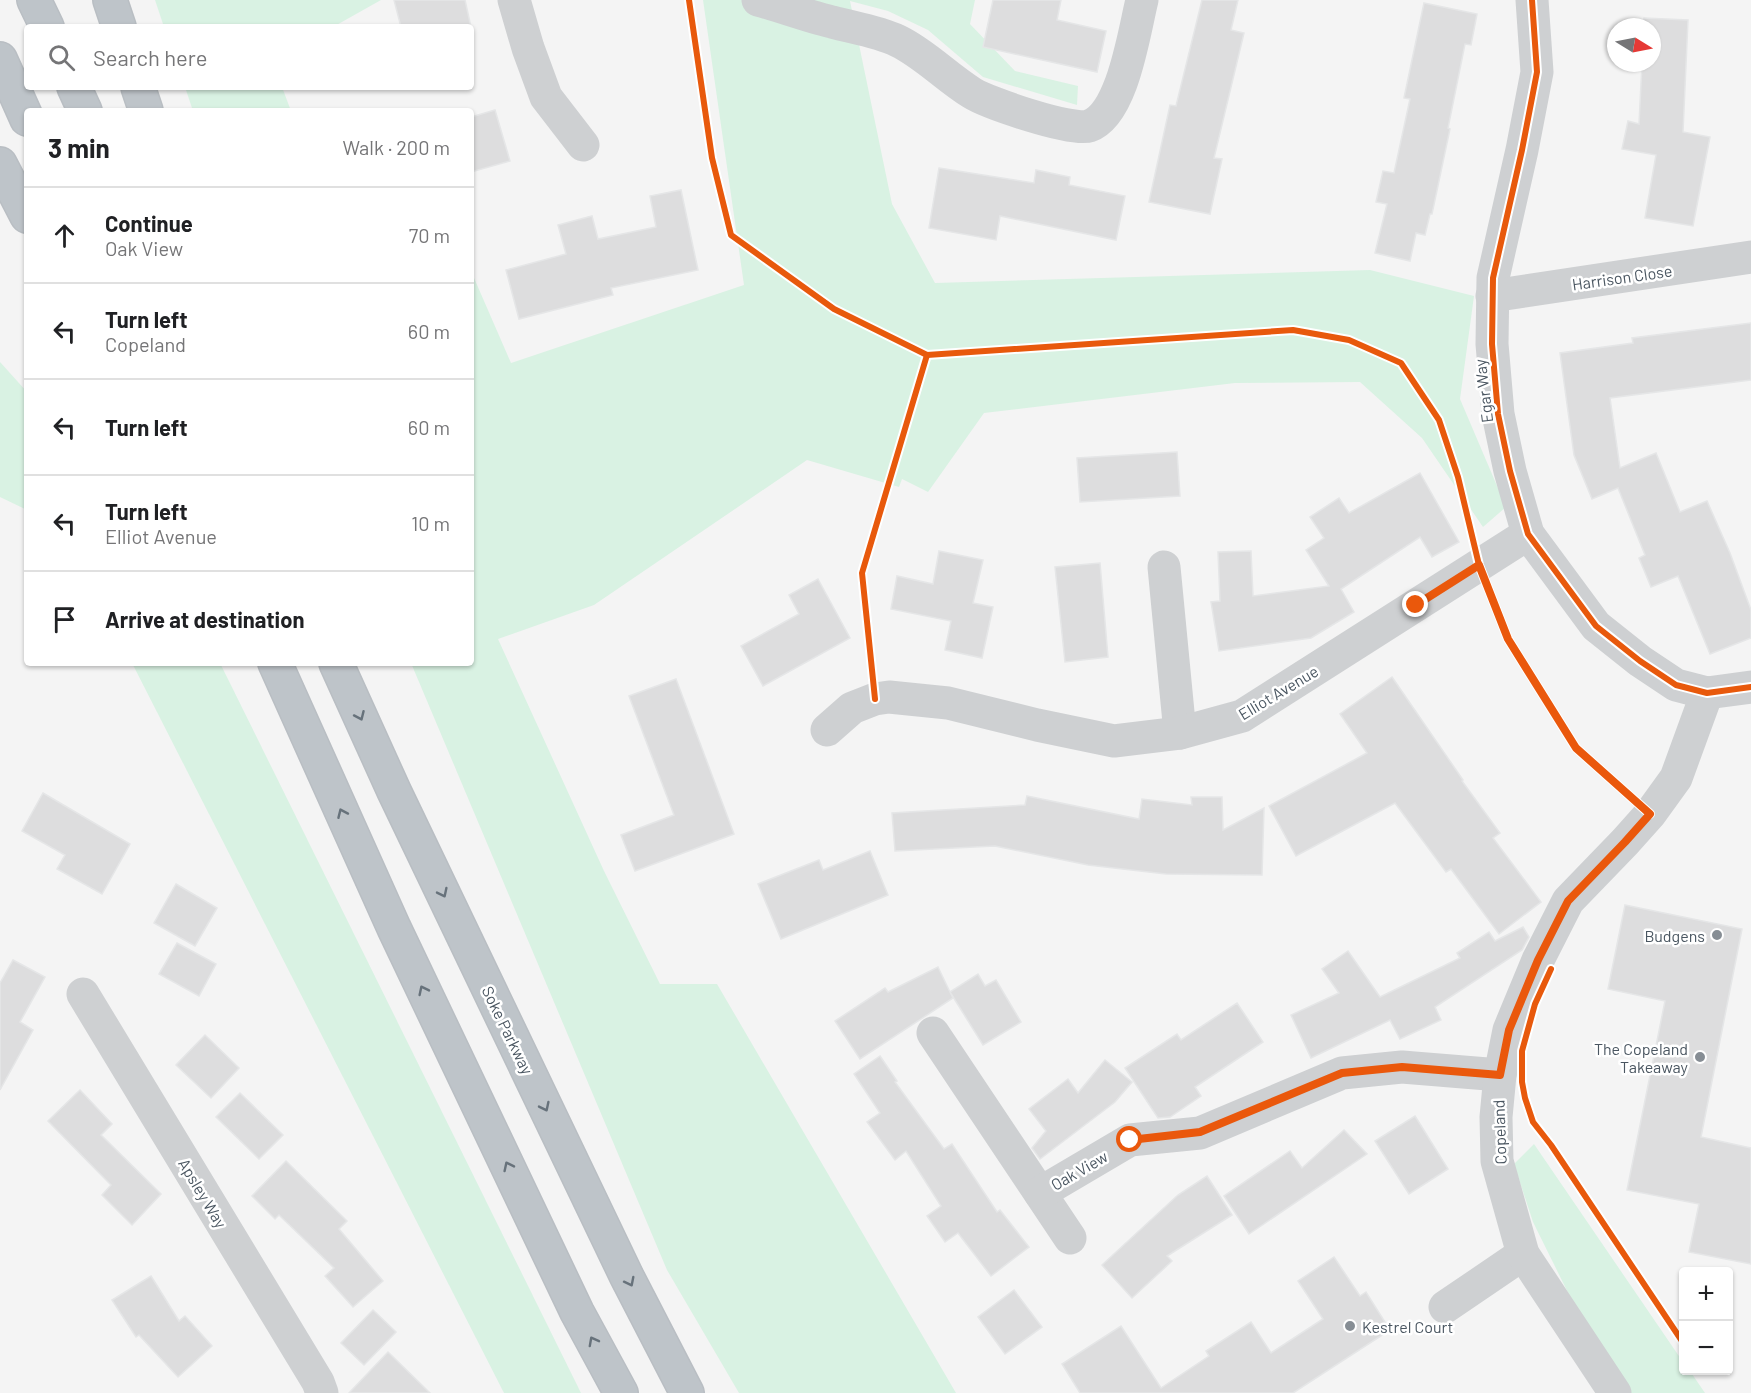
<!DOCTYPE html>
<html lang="en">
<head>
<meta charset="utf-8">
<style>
  body { margin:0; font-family:Barlow,sans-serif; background:#f2f2f2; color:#202124 }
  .controls { position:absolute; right:18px; bottom:18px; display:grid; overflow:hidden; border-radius:6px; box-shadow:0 2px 4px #0004 }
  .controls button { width:54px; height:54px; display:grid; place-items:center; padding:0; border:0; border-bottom:2px solid #e0e0e0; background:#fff; color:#202124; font:30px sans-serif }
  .compass { position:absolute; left:1607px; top:18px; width:54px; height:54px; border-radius:50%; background:#fff; box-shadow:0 2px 4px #0004; rotate:100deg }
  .stop { position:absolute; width:18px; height:18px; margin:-14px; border:4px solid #ea580c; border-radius:50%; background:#fff }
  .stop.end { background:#ea580c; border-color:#fff; box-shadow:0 2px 6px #0008 }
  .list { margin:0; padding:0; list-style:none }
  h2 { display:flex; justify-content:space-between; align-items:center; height:78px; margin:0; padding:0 24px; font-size:26px }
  h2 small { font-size:20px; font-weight:400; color:#757577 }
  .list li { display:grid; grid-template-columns:39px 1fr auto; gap:18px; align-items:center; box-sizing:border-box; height:96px; padding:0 24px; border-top:2px solid #e0e0e0 }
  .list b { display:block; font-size:22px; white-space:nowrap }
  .list p { margin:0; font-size:20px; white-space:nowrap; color:#757577 }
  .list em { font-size:20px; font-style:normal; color:#757577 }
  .icon { flex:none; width:33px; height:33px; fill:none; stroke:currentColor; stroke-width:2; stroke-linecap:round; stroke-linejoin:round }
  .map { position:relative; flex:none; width:1751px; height:1393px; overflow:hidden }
  .search { position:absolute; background:#fff; box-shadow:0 2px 4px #0004; left:24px; top:24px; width:450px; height:66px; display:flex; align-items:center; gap:15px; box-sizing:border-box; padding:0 21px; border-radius:6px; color:#757577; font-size:22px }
  .panel { position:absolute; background:#fff; box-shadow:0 2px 4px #0004; left:24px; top:108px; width:450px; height:558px; border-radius:6px }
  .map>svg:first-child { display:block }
</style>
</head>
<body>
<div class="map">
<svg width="1751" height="1393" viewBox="0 0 1751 1393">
  <rect width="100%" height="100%" fill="#f4f4f4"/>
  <g fill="#d9f2e3">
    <path d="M155,0h226l-48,27h-169z"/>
    <path d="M703,0h272l-5,24 45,47 63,15 -1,19 -94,-28 -55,-47 -40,-19 -38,-10 42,203 43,79 435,-13 104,26 -14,103 46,108 -23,20 -61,-89 -62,-56 -125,1 -251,30 -56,79 -26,-13 -3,8 -92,-27 -213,145 -96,34 106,232 56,113h57l239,409h-217l-72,-123 -256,-607h60v-392l40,92 233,-78z"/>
    <path d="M185,87h97l9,24h-98z"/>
    <path d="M0,362l27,30v118l-27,-13z"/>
    <path d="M132,663h88l361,730h-77z"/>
    <path d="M1534,1144l149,218 1,8 6,1 15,22h-74l-46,-66 -52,-105 -19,-58z"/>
  </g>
  <g fill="#ddddde" stroke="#e5e6e7" stroke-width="1.5">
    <path d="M394,0h71l6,27h-70z"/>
    <path d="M993,0h68l-4,20 49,11 -9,41 -114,-25z"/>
    <path d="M1202,0h36l-7,30 13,3 -30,125 8,1 -12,55 -61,-12 21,-97 6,1z"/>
    <path d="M1424,3l53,11 -6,31 -6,-1 -17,84 2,1 -18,85h-2l-5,21 -9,-2 -6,28 -35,-8 12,-49 -11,-2 7,-31 11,2 16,-74 -6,-1z"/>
    <path d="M1644,18l44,2 -5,112 27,5 -17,89 -48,-8 11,-63 -34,-6 6,-28 11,3 3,-61h10v-36h-9z"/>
    <path d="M495,110l15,51 -39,11v-55z"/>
    <path d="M939,168l95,15 2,-13 34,7 -1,8 56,11 -9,44 -116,-24 -4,24 -67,-12z"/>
    <path d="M681,190l17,80 -87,18 2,7 -94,24 -13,-49 60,-16 -8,-29 34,-9 6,23 58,-12 -6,-31z"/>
    <path d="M1751,323v57l-141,18 10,70 36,-15 24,59 27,-11 23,52 21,57v28l-41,16 -32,-78 -27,11 -12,-29 6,-3 -27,-67 -26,11 -18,-44 -14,-102 73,-10 -1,-5z"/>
    <path d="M1177,452l3,44 -100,6 -3,-44z"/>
    <path d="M1420,473l39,69 -27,15 -12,-20 -79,52 13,23 -43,26 -92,13 -8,-49 9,-1 -2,-49 33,-1 2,45 76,-10 -23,-36 18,-12 -14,-21 29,-19 10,15z"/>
    <path d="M939,551l44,9 -10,43 20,4 -11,51 -37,-8 6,-29 -60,-12 6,-33 36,8z"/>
    <path d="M1100,563l8,94 -43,5 -10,-95z"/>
    <path d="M818,579l32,59 -87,48 -22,-40 58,-32 -10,-19z"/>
    <path d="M1392,677l71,103 -1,1 38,52 -7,5 48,64 -42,32 -48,-65 -5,3 -51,-69 -99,53 -27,-50 98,-53 -27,-39z"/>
    <path d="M676,679l58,155 -99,37 -14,-36 53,-20 -45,-119z"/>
    <path d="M43,793l87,51 -28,50 -45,-25 8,-14 -43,-24z"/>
    <path d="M1027,796l112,23 3,-20 50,6 -1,-8h31l1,33 41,-22 -2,67 -96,-1 -78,-9 -93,-19 -100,5 -3,-38 133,-8z"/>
    <path d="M870,851l18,44 -107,44 -23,-55 61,-24 4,10z"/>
    <path d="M176,884l41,24 -22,38 -41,-23z"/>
    <path d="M1625,905l117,24 -41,208 50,11v116l-62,-12 10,-48 -72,-14 38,-189 -57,-12z"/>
    <path d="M1523,927l6,10 -7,13 -87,57 6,13 -41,19 -10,-19 -79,38 -20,-43 48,-22 -17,-24 26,-18 32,46 80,-39 -3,-5 32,-21 6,9z"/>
    <path d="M177,943l39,21 -17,32 -40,-22z"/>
    <path d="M13,960l32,17 -25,45 13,8 -33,60v-107z"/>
    <path d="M938,967l12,25 28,-18 7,12 11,-6 25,42 -38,23 -33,-53 3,6 -93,61 -25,-38 50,-33 3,4z"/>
    <path d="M1237,1003l26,39 -68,45 6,9 -31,21 -12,1 -33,-50 52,-34 4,6z"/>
    <path d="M205,1035l34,33 -28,30 -35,-33z"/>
    <path d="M880,1056l17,25 -2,1 49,67 8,-5 45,68 3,-2 29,37 -38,29 -33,-43 -13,9 -18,-26 14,-10 -35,-55 -11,9 -28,-38 13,-9 -26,-39z"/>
    <path d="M1105,1060l27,22 -17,20 -75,57 -8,-11 14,-17 -17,-22 39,-30 10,14z"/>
    <path d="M80,1090l32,34 -11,11 60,59 -29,31 -30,-30 9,-10 -63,-64z"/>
    <path d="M240,1093l43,42 -24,24 -43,-42z"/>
    <path d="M1415,1116l33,53 -39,25 -34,-53z"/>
    <path d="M1344,1130l23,24 -118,80 -25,-38 66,-45 12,17z"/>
    <path d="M286,1161l61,60 -8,8 44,52 -30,26 -28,-31 9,-8 -55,-53 -4,4 -23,-23z"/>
    <path d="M1207,1176l25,39 -65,41 5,5 -40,37 -30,-33 76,-70z"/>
    <path d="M1334,1257l26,39 6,-4 24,38 -97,63h-213l-18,-29 59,-38 40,62 48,-32 -3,-5 45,-29 20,31 52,-34 -25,-38z"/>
    <path d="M151,1276l28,45 6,-5 27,30 -34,31 -39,-42 -3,2 -24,-37z"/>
    <path d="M1014,1290l28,37 -37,27 -27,-37z"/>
    <path d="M373,1310l23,22 -32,33 -23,-22z"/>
    <path d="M388,1352l42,41h-81z"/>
  </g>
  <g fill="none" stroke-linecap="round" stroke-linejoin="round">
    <defs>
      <g id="highway">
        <path d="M34,0l13,27"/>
        <path d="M110,0l9,27"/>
        <path d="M0,59l27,60"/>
        <path d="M74,87l11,24"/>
        <path d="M138,87l8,24"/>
        <path d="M0,164l27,52"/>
        <path d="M275,663l119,265 183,384 44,81"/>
        <path d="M336,663l58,128 233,486 60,116"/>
      </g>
    </defs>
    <use href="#highway" stroke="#b9bec3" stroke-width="36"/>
    <g stroke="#ced0d2" stroke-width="33">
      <path d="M514,0l14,48 18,49 37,48"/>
      <path d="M758,0c25,7 49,16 74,22 22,6 45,9 66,19 27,13 48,36 74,52 16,10 101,39 117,33 34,-12 45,-94 53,-126"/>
      <path d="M1532,0l5,72 -15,78 -29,128 -1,66 6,70 12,57 18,63 68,92 44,35 36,24 31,8 44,-6"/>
      <path d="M1492,296l259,-39"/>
      <path d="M1164,567l16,166"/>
      <path d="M827,730l25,-22 23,-9 14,-2 59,6 89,22 77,16 66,-8 62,-17 286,-182"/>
      <path d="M83,994l235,388 4,11"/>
      <path d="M933,1033l137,205"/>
      <path d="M1040,1193l90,-53 70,-7 142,-60 60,-6 98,8"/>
      <path d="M1445,1307l78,-53"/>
      <path d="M1615,1393l-92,-139 -26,-93 -1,-44 4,-42 9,-45 29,-70 30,-59 57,-59 25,-28 26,-36 31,-85"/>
    </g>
    <use href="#highway" stroke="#bec4c9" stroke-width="33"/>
    <defs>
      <g id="cycleway">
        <path d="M689,0l23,158 19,77 103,74 93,46 366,-25 56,10 52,23 38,57 19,57 21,88 29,74 68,109 74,66"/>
        <path d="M1532,0l5,72 -15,78 -29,128 -1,66 6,70 12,57 18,63 68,92 44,35 36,24 31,8 44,-6"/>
        <path d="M875,699l-13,-126 65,-218"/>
        <path d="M1551,969l-16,35 -13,47v31l3,16 8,24 18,23 133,199"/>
      </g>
    </defs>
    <use href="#cycleway" stroke="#fff" stroke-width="10"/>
    <use href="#cycleway" stroke="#e8590c" stroke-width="6"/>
  </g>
  <defs><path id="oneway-chevron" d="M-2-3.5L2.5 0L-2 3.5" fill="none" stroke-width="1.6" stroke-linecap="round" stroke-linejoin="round" transform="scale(1.5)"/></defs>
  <g stroke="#67727b">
    <use href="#oneway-chevron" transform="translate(360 716) rotate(66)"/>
    <use href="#oneway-chevron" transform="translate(342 813) rotate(-114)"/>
    <use href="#oneway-chevron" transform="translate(443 893) rotate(64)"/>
    <use href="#oneway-chevron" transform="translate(423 990) rotate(-116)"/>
    <use href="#oneway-chevron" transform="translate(545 1107) rotate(64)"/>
    <use href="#oneway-chevron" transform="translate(508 1166) rotate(-116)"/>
    <use href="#oneway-chevron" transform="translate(630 1282) rotate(63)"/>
    <use href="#oneway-chevron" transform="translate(593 1341) rotate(-118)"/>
  </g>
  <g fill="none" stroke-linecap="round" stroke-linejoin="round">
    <path stroke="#ea580c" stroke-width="8" d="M1130,1140l70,-8 142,-59 60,-6 98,8 9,-45 29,-70 30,-59 57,-59 25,-28 -74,-66 -68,-109 -29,-74 -63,40"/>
  </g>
  <g fill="#868d94" stroke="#fff" stroke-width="2">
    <circle cx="1717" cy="935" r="6"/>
    <circle cx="1700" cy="1057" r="6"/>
    <circle cx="1350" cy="1326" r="6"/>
  </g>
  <g text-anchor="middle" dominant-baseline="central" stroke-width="5" stroke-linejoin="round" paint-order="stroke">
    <g font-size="16" fill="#4a5661" stroke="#fff">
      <text transform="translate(1622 277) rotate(-8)">Harrison Close</text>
      <text transform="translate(1483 391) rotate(-97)">Egar Way</text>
      <text transform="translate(1278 692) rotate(-31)">Elliot Avenue</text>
      <text transform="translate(508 1030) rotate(64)">Soke Parkway</text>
      <text transform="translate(1499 1132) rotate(-92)">Copeland</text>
      <text transform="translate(1079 1170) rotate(-30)">Oak View</text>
      <text transform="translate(203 1193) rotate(59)">Apsley Way</text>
    </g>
    <g font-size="16" fill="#4a5661" stroke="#fff" text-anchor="end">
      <text x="1705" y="935">Budgens</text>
      <text x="1688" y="1048">The Copeland<tspan x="1688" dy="18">Takeaway</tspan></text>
      <text x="1362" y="1326" text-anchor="start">Kestrel Court</text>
    </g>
  </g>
</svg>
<div class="controls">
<button>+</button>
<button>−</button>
</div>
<svg class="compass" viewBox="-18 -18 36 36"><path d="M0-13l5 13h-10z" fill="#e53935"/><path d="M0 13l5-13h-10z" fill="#757577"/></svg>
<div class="stop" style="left:1130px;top:1140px"></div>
<div class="stop end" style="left:1416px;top:605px"></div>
<div class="search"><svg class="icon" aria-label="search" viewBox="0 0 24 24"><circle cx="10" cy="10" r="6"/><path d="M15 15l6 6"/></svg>Search here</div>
<section class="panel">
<h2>3 min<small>Walk · 200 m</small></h2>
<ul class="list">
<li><svg class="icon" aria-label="ahead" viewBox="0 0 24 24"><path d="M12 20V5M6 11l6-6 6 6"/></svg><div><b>Continue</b><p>Oak View</p></div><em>70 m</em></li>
<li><svg class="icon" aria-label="left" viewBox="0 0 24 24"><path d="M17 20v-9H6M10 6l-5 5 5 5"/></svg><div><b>Turn left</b><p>Copeland</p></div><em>60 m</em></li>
<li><svg class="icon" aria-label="left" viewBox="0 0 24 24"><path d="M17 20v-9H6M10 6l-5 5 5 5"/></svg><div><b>Turn left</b></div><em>60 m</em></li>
<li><svg class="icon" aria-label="left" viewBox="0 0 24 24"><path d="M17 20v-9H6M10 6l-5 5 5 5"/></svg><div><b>Turn left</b><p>Elliot Avenue</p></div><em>10 m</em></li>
<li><svg class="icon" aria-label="arrive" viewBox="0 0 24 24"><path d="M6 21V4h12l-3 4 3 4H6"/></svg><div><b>Arrive at destination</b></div></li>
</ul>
</section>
</div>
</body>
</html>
